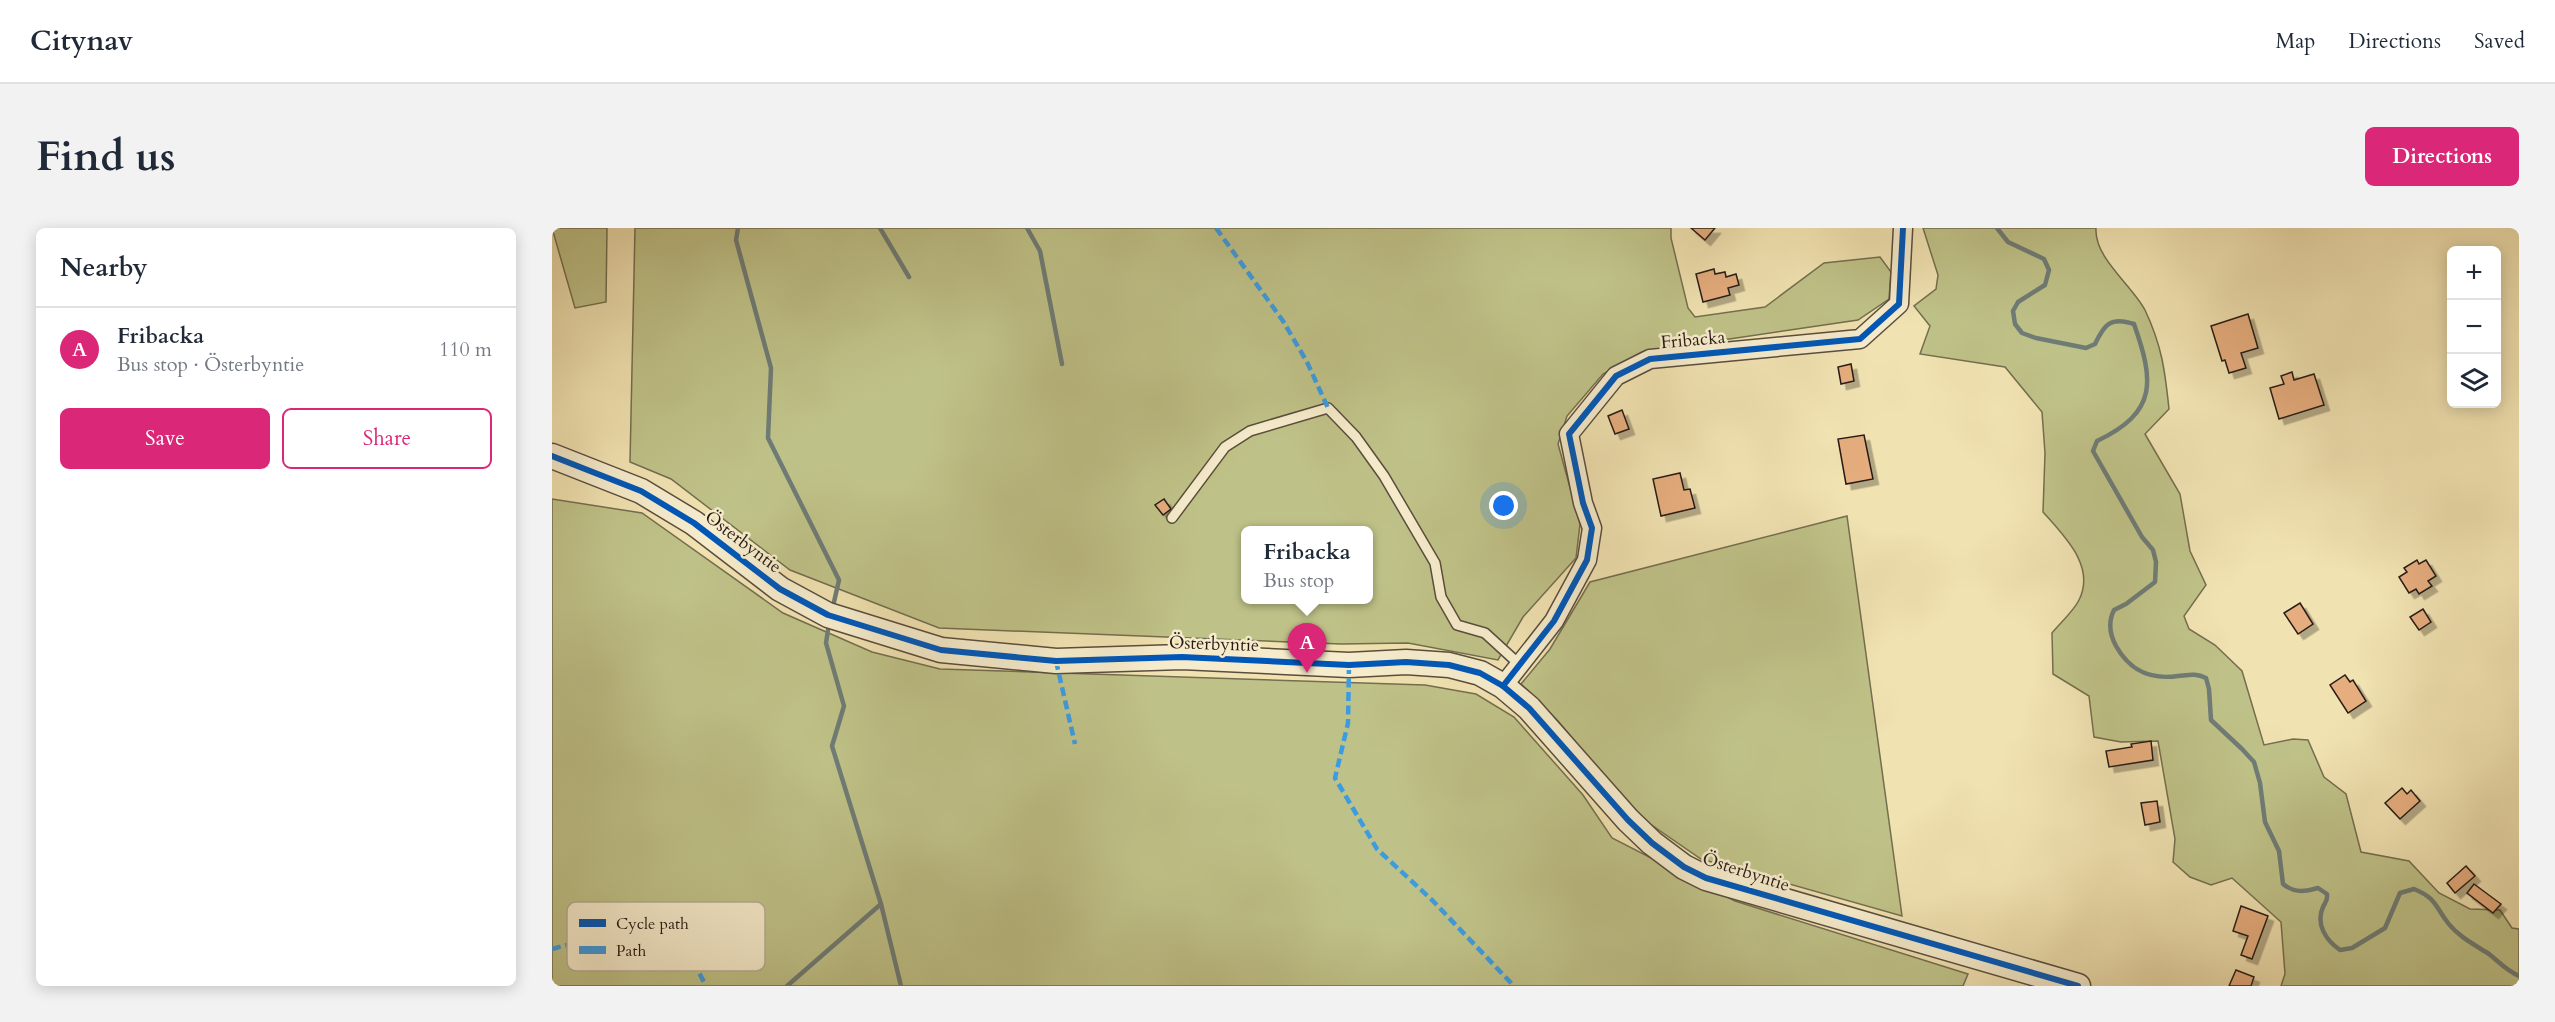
<!DOCTYPE html>
<html lang="en">
<head>
<meta charset="utf-8">
<style>
  body { margin:0; font-family:Cardo,serif; background:#f2f2f3; color:#1f2937 }
  .controls { position:absolute; right:18px; top:18px; display:grid; overflow:hidden; border-radius:9px; box-shadow:0 3px 15px #0003 }
  .controls button { width:54px; height:54px; display:grid; place-items:center; padding:0; border:0; border-bottom:2px solid #e0e1e3; background:#fff; color:#1f2937; font:30px sans-serif }
  .you { position:absolute; left:952px; top:278px; width:21px; height:21px; margin:-15px; border:4px solid #fff; border-radius:50%; background:#1a73e8; box-shadow:0 0 0 9px #1a73e833 }
  .badge { display:grid; place-items:center; width:39px; height:39px; border-radius:50%; background:#db2777; color:#fff; font-size:20px; font-weight:700 }
  .pin { position:absolute; translate:-50% -50px; filter:drop-shadow(0 2px 3px #0008) }
  .pin::after { content:''; position:absolute; top:32px; width:21px; height:18px; background:inherit; clip-path:polygon(0 0,100% 0,50% 100%) }
  .popup { position:absolute; left:689px; top:298px; width:132px; height:78px; box-sizing:border-box; display:grid; place-content:center; border-radius:9px; background:#fff; filter:drop-shadow(0 2px 4px #0005); font-size:20px; white-space:nowrap; color:#747a83 }
  .popup b { font-size:22px; color:#1f2937 }
  .popup::after { content:''; position:absolute; left:50%; top:100%; margin-left:-12px; border:12px solid transparent; border-top-color:#fff }
  .list { margin:0; padding:0; list-style:none }
  h2 { display:flex; justify-content:space-between; align-items:center; height:78px; margin:0; padding:0 24px; font-size:26px }
  h2 small { font-size:20px; font-weight:400; color:#747a83 }
  .list li { display:grid; grid-template-columns:39px 1fr auto; gap:18px; align-items:center; box-sizing:border-box; height:84px; padding:0 24px; border-top:2px solid #e0e1e3 }
  .list b { display:block; font-size:22px; white-space:nowrap }
  .list p { margin:0; font-size:20px; white-space:nowrap; color:#747a83 }
  .list em { font-size:20px; font-style:normal; color:#747a83 }
  .actions { display:flex; gap:12px; padding:18px 24px }
  .actions a { flex:1; padding:14px 0; border:2px solid #db2777; border-radius:9px; text-align:center; font-size:21px; color:#db2777 }
  .actions .main { background:#db2777; color:#fff }
  .icon { flex:none; width:33px; height:33px; fill:none; stroke:currentColor; stroke-width:2; stroke-linecap:round; stroke-linejoin:round }
  .map { position:relative; flex:none; width:1967px; height:758px; overflow:hidden; border-radius:9px }
  header { display:flex; align-items:center; gap:36px; box-sizing:border-box; height:84px; padding:0 30px; background:#fff; border-bottom:2px solid #e0e1e3 }
  header strong { font-size:28px }
  nav { display:flex; gap:33px; margin-inline-start:auto; font-size:21px }
  .intro { display:flex; align-items:center; justify-content:space-between; box-sizing:border-box; height:144px; padding:0 36px }
  h1 { margin:0; font-size:42px }
  .button { padding:15px 27px; border-radius:9px; background:#db2777; color:#fff; font-size:21px; font-weight:700 }
  main { display:flex; gap:36px; padding:0 36px }
  aside { flex:1; background:#fff; border-radius:9px; box-shadow:0 3px 15px #0003 }
  .map>svg:first-child { display:block }
</style>
</head>
<body>
<header>
<strong>Citynav</strong>
<nav><a>Map</a><a>Directions</a><a>Saved</a></nav>
</header>
<div class="intro"><h1>Find us</h1><a class="button">Directions</a></div>
<main>
<aside>
<h2>Nearby<small></small></h2>
<ul class="list">
<li><span class="badge">A</span><div><b>Fribacka</b><p>Bus stop · Österbyntie</p></div><em>110 m</em></li>
</ul>
<div class="actions"><a class="main">Save</a><a>Share</a></div>
</aside>
<div class="map">
<svg width="1967" height="758" viewBox="0 0 1967 758">
  <defs>
    <filter id="shadow"><feDropShadow dx="5.5" dy="5.5" stdDeviation="0" flood-color="#0004"/></filter>
  </defs>
  <rect width="100%" height="100%" fill="#f1e2b1"/>
  <filter id="stains"><feTurbulence type="fractalNoise" baseFrequency=".00333" numOctaves="4"/><feColorMatrix values="0 0 0 0 .2 0 0 0 0 .09 0 0 0 0 .02 0 0 0 .5 -.17"/></filter>
  <radialGradient id="worn" r=".72"><stop offset=".6" stop-color="#630" stop-opacity="0"/><stop offset="1" stop-color="#630" stop-opacity=".3"/></radialGradient>
  <g fill="#bfc288" stroke="#736e4f" stroke-width="1.5" fill-rule="evenodd">
    <path d="M0,0h55l-1,74 -31,6z"/>
    <path d="M83,0h1036v10l17,70 7,9 70,-10 59,-44 56,-6 11,15 -2,27 -31,21 -216,32 -39,22 -36,42 -9,28 22,80 -4,34 -53,59 -25,43 -90,-17 -67,1 -402,-16 -149,-58 -119,-91 -41,-17zM694,302h122v70h-122z"/>
    <path d="M1371,0h173c-2,30 36,57 49,82 17,36 20,61 24,99l-24,25 35,60 10,57 16,34 -22,31 5,13 26,16 27,26 22,74 29,-6 15,1 16,37 22,17 15,58 48,9 30,32 31,16 30,1 12,18 7,1v57h-238l4,-12 -4,-52 -49,-44 -21,7 -21,-8 -17,-15 2,-23 -17,-98 -37,1 -27,-5 -5,-41 -36,-22 -1,-41c8,-10 21,-21 27,-33 17,-34 -15,-64 -36,-88l2,-59 -3,-41 -37,-45 -85,-13 10,-28 -16,-20 22,-17 2,-14z"/>
    <path d="M0,271l90,14 141,100 89,39 68,17 485,16 51,9 38,23 69,78 29,43 123,63 233,73 -5,12h-1411z"/>
    <path d="M1295,288l55,400 -201,-57 -64,-44 -79,-94 -37,-37 29,-35 40,-67z"/>
  </g>
  <g fill="none" stroke-linecap="round" stroke-linejoin="round">
    <g stroke="#6f7c76" stroke-width="4.5">
      <path d="M186,0l-2,12 35,128 -3,70 71,142 -5,22"/>
      <path d="M328,0l29,49"/>
      <path d="M475,0l13,23 22,113"/>
      <path d="M1445,0l11,14 36,17 5,11 -4,15 -27,17 -5,9 2,13 7,9 14,5 50,10 9,-4c9,-19 15,-28 39,-20 20,57 24,88 -37,117l-4,10 49,86 11,13 3,12 -1,20 -29,22 -12,6c-6,12 -5,23 2,36 14,25 34,34 62,30 11,-1 18,-3 28,2l3,11 2,31 31,29 12,13 6,21 5,39 14,29 4,33c11,9 21,8 35,4l9,6c1,6 -1,7 -4,13 -8,18 4,34 17,43l12,-2 33,-20 15,-35 14,-4c22,9 21,17 34,34 11,14 27,22 41,31 10,8 18,17 30,22"/>
      <path d="M276,402l-2,13 18,63 -12,40 49,158 20,82"/>
      <path d="M235,758l94,-82"/>
    </g>
  </g>
  <g fill="#e6ad7e" stroke="#271b16" stroke-width="1.5" filter="url(#shadow)">
    <path d="M1139,0h24l-10,12z"/>
    <path d="M1162,41l1,5 10,-2 1,5 10,-3 3,11 -11,3 2,7 -27,7 -7,-28z"/>
    <path d="M1696,86l10,34 -17,5 5,15 -17,5 -4,-13 -3,1 -11,-35z"/>
    <path d="M1299,136l3,17 -13,3 -3,-17z"/>
    <path d="M1740,144l2,8 20,-6 10,31 -45,14 -9,-31 14,-4 -3,-8z"/>
    <path d="M1070,182l7,19 -14,5 -7,-18z"/>
    <path d="M1312,207l9,44 -27,5 -8,-45z"/>
    <path d="M1128,245l4,17 6,-1 5,19 -34,8 -8,-37z"/>
    <path d="M612,271l7,10 -8,6 -8,-10z"/>
    <path d="M1865,332l2,4 7,-4 10,16 -8,5 4,5 -13,8 -3,-5 -7,4 -10,-16 8,-5 -3,-4z"/>
    <path d="M1748,375l13,21 -15,10 -14,-21z"/>
    <path d="M1871,381l8,13 -12,8 -9,-13z"/>
    <path d="M1793,447l5,7 3,-2 13,21 -18,12 -18,-28z"/>
    <path d="M1599,513l2,19 -44,7 -3,-16 26,-4 -1,-3z"/>
    <path d="M1850,560l5,6 4,-4 9,11 -20,18 -15,-16z"/>
    <path d="M1605,573l3,21 -15,3 -4,-22z"/>
    <path d="M1914,638l9,10 -20,17 -8,-10z"/>
    <path d="M1922,656l27,20 -8,9 -26,-20z"/>
    <path d="M1689,678l27,10 -16,43 -11,-4 7,-19 -15,-5z"/>
    <path d="M1684,742l18,7 -3,9h-22z"/>
  </g>
  <g fill="none" stroke-linecap="round" stroke-linejoin="round">
    <defs>
      <path id="service" d="M620,290l53,-71 25,-16 78,-23 28,29 28,39 51,87 6,34 16,28 28,8 35,32"/>
      <path id="minor" d="M951,458l51,-65 33,-61 5,-32 -9,-25 -14,-69 47,-58 34,-17 210,-20 39,-35 4,-76"/>
      <path id="tertiary" d="M0,228l89,35 53,32 86,66 48,26 113,35 115,11 126,-4 167,8 57,-3 43,3 31,8 23,13 26,22 99,112 24,23 32,24 22,11 372,108"/>
    </defs>
    <use href="#service" stroke="#5a4d3d" stroke-width="12"/>
    <use href="#minor" stroke="#5a4d3d" stroke-width="21"/>
    <use href="#tertiary" stroke="#5a4d3d" stroke-width="27"/>
    <use href="#service" stroke="#f6eccc" stroke-width="9"/>
    <use href="#minor" stroke="#f6eccc" stroke-width="18"/>
    <use href="#tertiary" stroke="#f6eccc" stroke-width="24"/>
    <g stroke="#3d9bdf" stroke-width="4.5" stroke-dasharray="9 4.5" stroke-linecap="butt">
      <path d="M664,0l67,93 24,41 21,46"/>
      <path d="M504,433l19,83"/>
      <path d="M797,437l-1,58 -13,55 42,71 55,51 82,86"/>
      <path d="M0,721l56,-15 58,27 28,2 12,23"/>
    </g>
    <defs>
      <g id="cycleway">
        <path d="M0,228l89,35 53,32 86,66 48,26 113,35 115,11 126,-4 167,8 57,-3 43,3 31,8 23,13 26,22 99,112 24,23 32,24 22,11 372,108"/>
        <path d="M951,458l51,-65 33,-61 5,-32 -9,-25 -14,-69 47,-58 34,-17 210,-20 39,-35 4,-76"/>
      </g>
    </defs>
    <use href="#cycleway" stroke="#f6eccc" stroke-width="10"/>
    <use href="#cycleway" stroke="#0057b8" stroke-width="6"/>
  </g>
  <g text-anchor="middle" dominant-baseline="central" stroke-width="5" stroke-linejoin="round" paint-order="stroke">
    <g font-size="18" fill="#271b16" stroke="#f6eccc">
      <text transform="translate(1141 112) rotate(-5)">Fribacka</text>
      <text transform="translate(191 314) rotate(37)">Österbyntie</text>
      <text transform="translate(662 416) rotate(2)">Österbyntie</text>
      <text transform="translate(1194 644) rotate(18)">Österbyntie</text>
    </g>
  </g>
  <rect x="15" y="674" width="198" height="69" rx="9" fill="#f6eccc" stroke="#b8ad95" stroke-width="1.5"/>
  <rect x="27" y="691" width="27" height="8" fill="#0057b8"/>
  <rect x="27" y="718" width="27" height="8" fill="#3d9bdf"/>
  <g font-size="16" fill="#271b16">
    <text x="64" y="701">Cycle path</text>
    <text x="64" y="728">Path</text>
  </g>
  <rect width="100%" height="100%" filter="url(#stains)"/>
  <rect width="100%" height="100%" fill="url(#worn)"/>
</svg>
<div class="controls">
<button>+</button>
<button>−</button>
<button><svg class="icon" aria-label="layers" viewBox="0 0 24 24"><path d="M12 4l9 5-9 5-9-5zM3 14l9 5 9-5"/></svg></button>
</div>
<div class="you"></div>
<div class="pin badge" style="left:755px;top:445px">A</div>
<div class="popup"><b>Fribacka</b>Bus stop</div>
</div>
</main>
</body>
</html>
